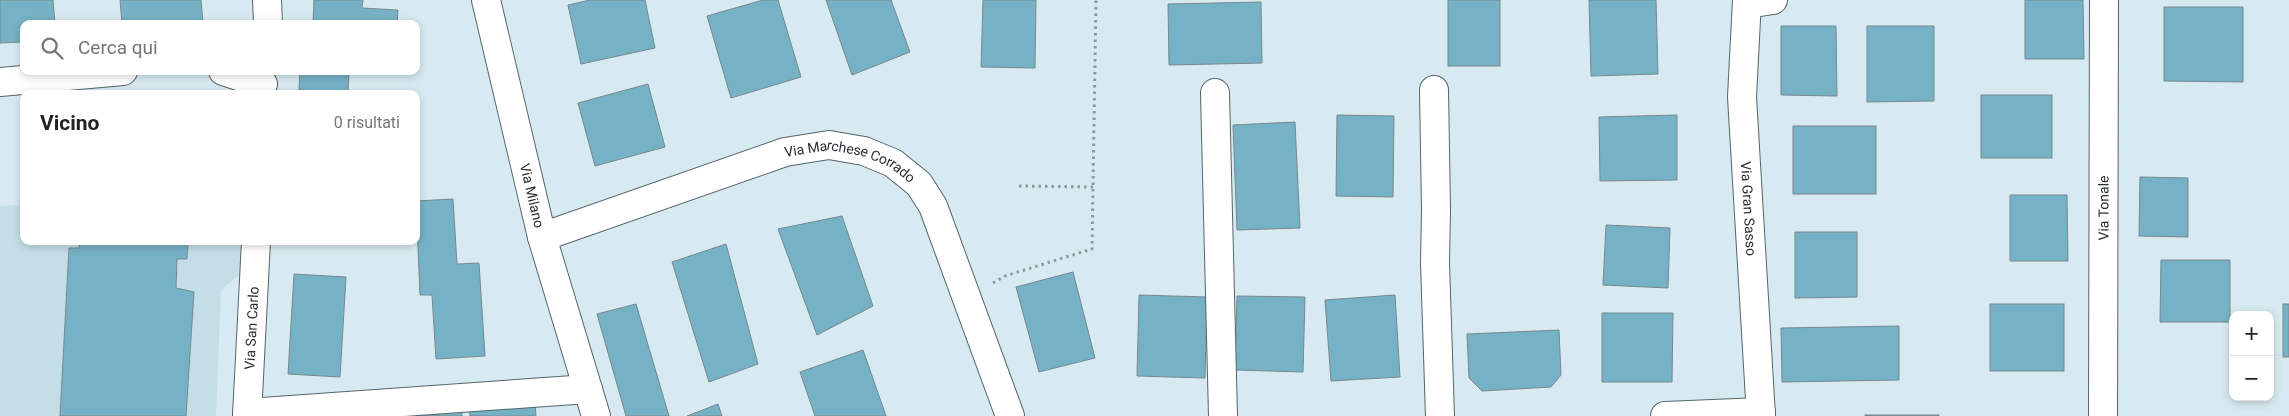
<!DOCTYPE html>
<html lang="it">
<head>
<meta charset="utf-8">
<style>
  body { margin:0; font-family:Roboto,sans-serif; background:#f2f2f2; color:#222 }
  .controls { position:absolute; right:15px; bottom:15px; display:grid; overflow:hidden; border-radius:10px; box-shadow:0 2px 8px #0003 }
  .controls button { width:45px; height:45px; display:grid; place-items:center; padding:0; border:0; border-bottom:1px solid #e0e0e0; background:#fff; color:#222; font:25px sans-serif }
  .list { margin:0; padding:0; list-style:none }
  h2 { display:flex; justify-content:space-between; align-items:center; height:65px; margin:0; padding:0 20px; font-size:21px }
  h2 small { font-size:16px; font-weight:400; color:#767676 }
  .icon { flex:none; width:28px; height:28px; fill:none; stroke:currentColor; stroke-width:2; stroke-linecap:round; stroke-linejoin:round }
  .map { position:relative; flex:none; width:2289px; height:416px; overflow:hidden }
  .search { position:absolute; background:#fff; box-shadow:0 2px 8px #0003; left:20px; top:20px; width:400px; height:55px; display:flex; align-items:center; gap:12px; box-sizing:border-box; padding:0 18px; border-radius:10px; color:#767676; font-size:19px }
  .panel { position:absolute; background:#fff; box-shadow:0 2px 8px #0003; left:20px; top:90px; width:400px; height:155px; border-radius:10px }
  .map>svg:first-child { display:block }
</style>
</head>
<body>
<div class="map">
<svg width="2289" height="416" viewBox="0 0 2289 416">
  <rect width="100%" height="100%" fill="#d8eaf1"/>
  <path fill="#c4dee7" d="M24,205v36h220v30l-23,19 -5,126h-216v-210z"/>
  <g fill="#76b2c5" stroke="#77888e">
    <path d="M0,0h53l2,24h-31v18l-24,1z"/>
    <path d="M120,0h81l2,22 -81,2z"/>
    <path d="M314,0h49l-1,8 36,2 -1,14h-84z"/>
    <path d="M590,0h55l10,48 -74,16 -13,-59z"/>
    <path d="M763,0h15l23,77 -70,21 -24,-82z"/>
    <path d="M826,0h65l19,52 -58,23z"/>
    <path d="M983,0h53l-1,68 -54,-1z"/>
    <rect x="1448" y="0" width="52" height="66"/>
    <path d="M1589,0h67l2,74 -67,2z"/>
    <path d="M2025,0h58l1,59h-59z"/>
    <path d="M1261,2l1,61 -93,2 -1,-61z"/>
    <path d="M2164,7h79v75l-79,-1z"/>
    <path d="M1781,26h55l1,70 -56,-1z"/>
    <path d="M1867,26h67v75l-67,1z"/>
    <path d="M300,71h49l-1,22 -49,-3z"/>
    <path d="M648,84l17,63 -70,19 -17,-63z"/>
    <rect x="1981" y="95" width="71" height="63"/>
    <path d="M1337,115l57,1 -1,81 -57,-1z"/>
    <path d="M1677,115v65l-77,1 -1,-64z"/>
    <path d="M1295,122l5,106 -63,2 -4,-105z"/>
    <rect x="1793" y="126" width="83" height="68"/>
    <path d="M2140,177l48,1v59l-49,-1z"/>
    <path d="M2010,195h57l1,66h-58z"/>
    <path d="M453,199l4,65 22,-1 6,93 -49,3 -4,-64h-12l-4,-94z"/>
    <path d="M842,216l31,90 -56,29 -39,-106z"/>
    <path d="M1606,225l64,3 -2,60 -65,-3z"/>
    <path d="M1795,232h62v65l-62,1z"/>
    <path d="M80,241h108l-1,18h-10l-1,29 18,4 -8,124h-126l9,-168h10z"/>
    <path d="M726,244l32,120 -49,18 -37,-120z"/>
    <path d="M2161,260h69v62h-70z"/>
    <path d="M1073,272l22,86 -56,14 -23,-85z"/>
    <path d="M294,274l52,3 -6,100 -52,-3z"/>
    <path d="M1139,295l68,2 -2,81 -68,-2z"/>
    <path d="M1395,295l5,82 -69,4 -6,-81z"/>
    <path d="M1237,296l68,1 -2,75 -68,-2z"/>
    <path d="M636,304l33,112h-43l-29,-102z"/>
    <rect x="1990" y="304" width="74" height="67"/>
    <rect x="2283" y="304" width="6" height="53"/>
    <path d="M1602,313h71l-1,69h-70z"/>
    <path d="M1899,326v54l-117,2 -1,-54z"/>
    <path d="M1559,330l2,45 -10,12 -69,4 -13,-13 -2,-44z"/>
    <path d="M863,350l23,66h-71l-15,-44z"/>
    <path d="M535,401l1,15h-66l-1,-11z"/>
    <path d="M718,404l4,12h-35z"/>
    <path d="M462,412v4h-76v-1z"/>
    <rect x="1865" y="415" width="74" height="1"/>
  </g>
  <g fill="none" stroke-linecap="round" stroke-linejoin="round">
    <defs>
      <g id="minor">
        <path d="M267,0l1,24"/>
        <path id="s1" d="M486,0l56,237 54,179"/>
        <path id="s2" d="M1747,0l-5,97 19,319"/>
        <path d="M1747,4l26,-4"/>
        <path d="M223,71l40,13"/>
        <path d="M0,82l123,-11"/>
        <path d="M1434,90l2,120 -1,53 5,153"/>
        <path d="M1215,93l8,323"/>
        <path id="s3" d="M542,237l243,-85 44,-7 35,6 29,12 26,21 14,22 77,210"/>
        <path d="M247,413l341,-24"/>
        <path id="s4" d="M247,416l9,-175"/>
        <path d="M1665,416l96,-4"/>
        <path id="s5" d="M2103,416l1,-416"/>
      </g>
    </defs>
    <use href="#minor" stroke="#55656a" stroke-width="30"/>
    <g stroke="#8c999e" stroke-width="3" stroke-dasharray="2.5 4" stroke-linecap="butt">
      <path d="M1019,186l74,1"/>
      <path d="M993,283l12,-7 87,-27 4,-249"/>
    </g>
    <use href="#minor" stroke="#fff" stroke-width="28"/>
  </g>
  <g text-anchor="middle" dominant-baseline="central" stroke-width="4" stroke-linejoin="round" paint-order="stroke">
    <g font-size="14" fill="#282f31" stroke="#e5f8fe">
      <text stroke="none"><textPath href="#s3" startOffset="326">Via Marchese Corrado</textPath></text>
      <text stroke="none"><textPath href="#s1" startOffset="201">Via Milano</textPath></text>
      <text stroke="none"><textPath href="#s2" startOffset="209">Via Gran Sasso</textPath></text>
      <text stroke="none"><textPath href="#s5" startOffset="208">Via Tonale</textPath></text>
      <text stroke="none"><textPath href="#s4" startOffset="88">Via San Carlo</textPath></text>
    </g>
  </g>
</svg>
<div class="controls">
<button>+</button>
<button>−</button>
</div>
<div class="search"><svg class="icon" aria-label="search" viewBox="0 0 24 24"><circle cx="10" cy="10" r="6"/><path d="M15 15l6 6"/></svg>Cerca qui</div>
<section class="panel">
<h2>Vicino<small>0 risultati</small></h2>
<ul class="list">
</ul>
</section>
</div>
</body>
</html>
